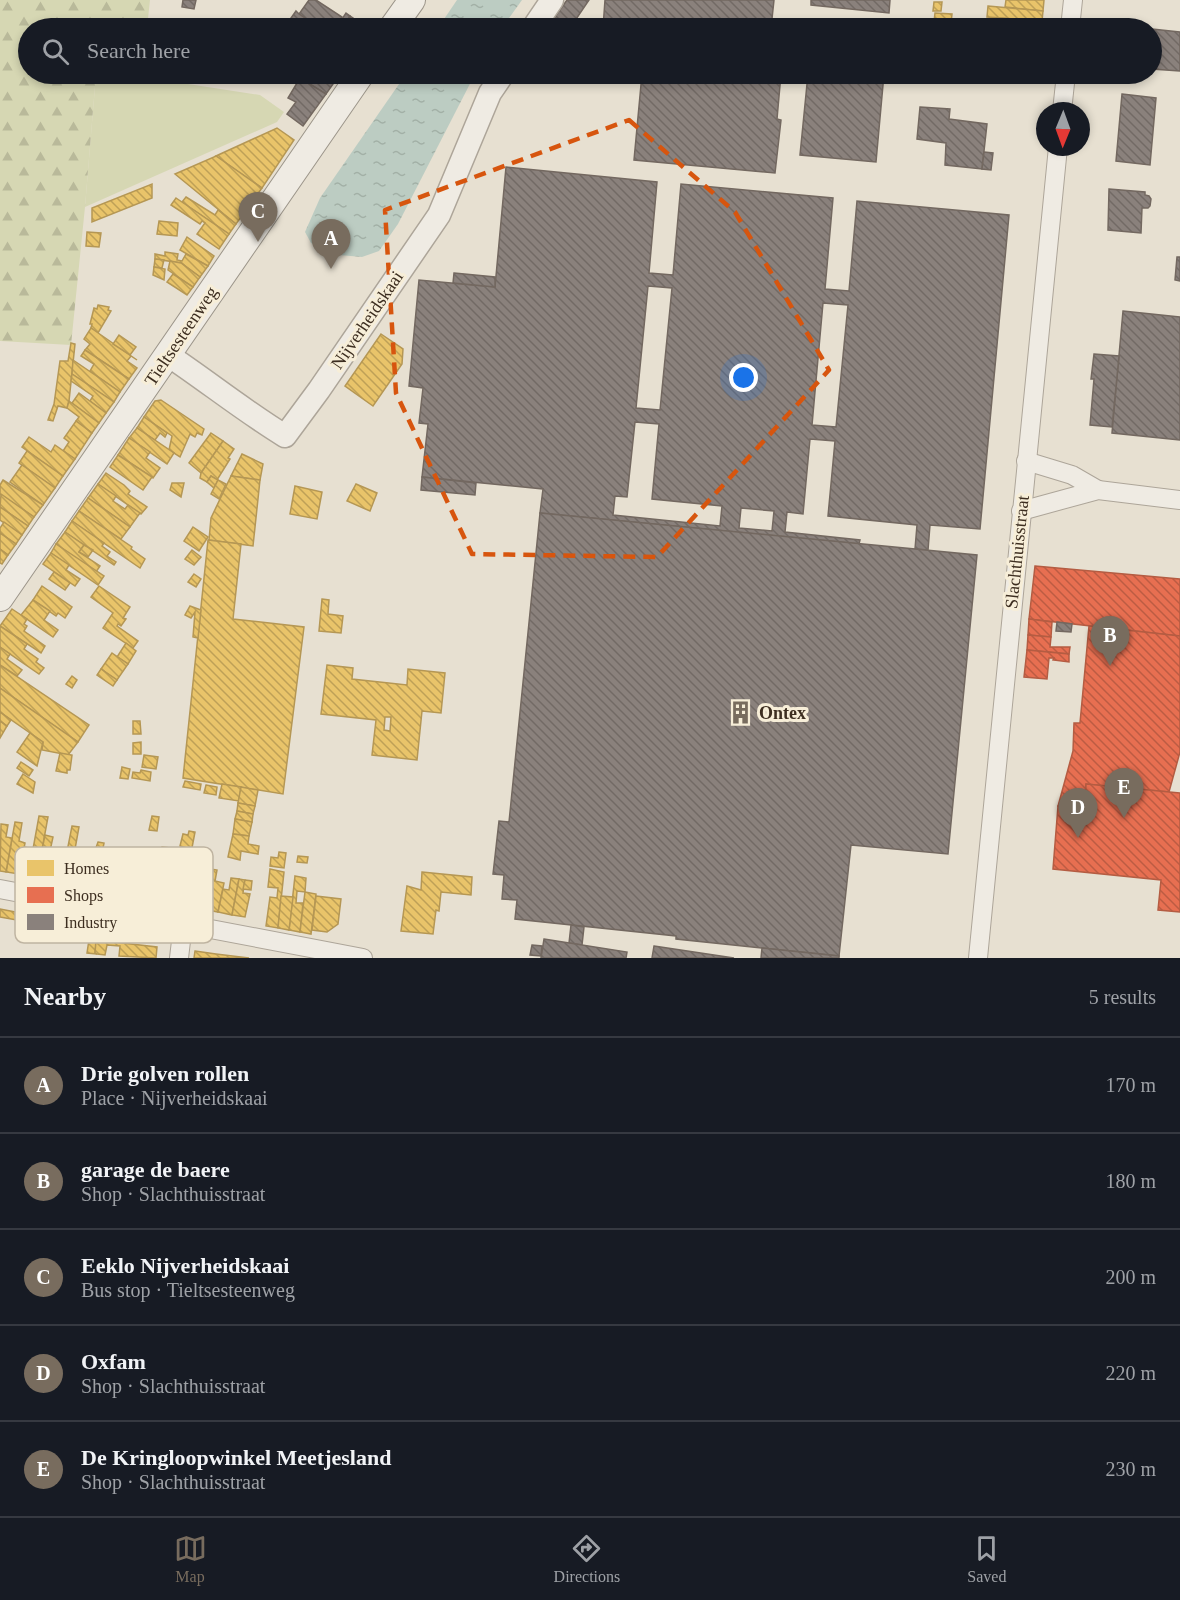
<!DOCTYPE html>
<html lang="en">
<head>
<meta charset="utf-8">
<style>
  body { margin:0; font-family:Georgia,serif; background:#20242c; color:#f1f3f6 }
  .compass { position:absolute; left:1036px; top:102px; width:54px; height:54px; border-radius:50%; background:#171b24; box-shadow:0 3px 9px #0003; rotate:181deg }
  .you { position:absolute; left:744px; top:378px; width:21px; height:21px; margin:-15px; border:4px solid #fff; border-radius:50%; background:#1a73e8; box-shadow:0 0 0 9px #1a73e833 }
  .badge { display:grid; place-items:center; width:39px; height:39px; border-radius:50%; background:#786c5e; color:#fff; font-size:20px; font-weight:700 }
  .pin { position:absolute; translate:-50% -50px; filter:drop-shadow(0 2px 3px #0008) }
  .pin::after { content:''; position:absolute; top:32px; width:21px; height:18px; background:inherit; clip-path:polygon(0 0,100% 0,50% 100%) }
  .list { margin:0; padding:0; list-style:none }
  h2 { display:flex; justify-content:space-between; align-items:center; height:78px; margin:0; padding:0 24px; font-size:26px }
  h2 small { font-size:20px; font-weight:400; color:#9ea1a6 }
  .list li { display:grid; grid-template-columns:39px 1fr auto; gap:18px; align-items:center; box-sizing:border-box; height:96px; padding:0 24px; border-top:2px solid #363941 }
  .list b { display:block; font-size:22px; white-space:nowrap }
  .list p { margin:0; font-size:20px; white-space:nowrap; color:#9ea1a6 }
  .list em { font-size:20px; font-style:normal; color:#9ea1a6 }
  .icon { flex:none; width:33px; height:33px; fill:none; stroke:currentColor; stroke-width:2; stroke-linecap:round; stroke-linejoin:round }
  .map { position:relative; flex:none; width:1180px; height:958px; overflow:hidden }
  .search { position:absolute; background:#171b24; box-shadow:0 3px 9px #0003; left:18px; right:18px; top:18px; height:66px; display:flex; align-items:center; gap:15px; box-sizing:border-box; padding:0 21px; border-radius:33px; color:#9ea1a6; font-size:22px }
  .sheet { height:558px; background:#171b24 }
  nav { display:flex; justify-content:space-around; align-items:center; box-sizing:border-box; height:84px; border-top:2px solid #363941; background:#171b24; font-size:16px; color:#9ea1a6 }
  nav a { display:grid; justify-items:center; gap:3px }
  nav .on { color:#786c5e }
  .map>svg:first-child { display:block }
</style>
</head>
<body>
<div class="map">
<svg width="1180" height="958" viewBox="0 0 1180 958">
  <defs>
    <pattern id="forest-firs" width="22" height="20" patternUnits="userSpaceOnUse" patternTransform="scale(1.5)"><rect width="22" height="20" fill="#d6d7b3"/><path d="M5 1l3.5 6h-7zM16 11l3.5 6h-7z" fill="#b9b99a"/></pattern>
    <pattern id="water-ripples" width="26" height="14" patternUnits="userSpaceOnUse" patternTransform="scale(1.5)"><rect width="26" height="14" fill="#bcccc2"/><path d="M2 4q2-2 4 0t4 0M15 11q2-2 4 0t4 0" fill="none" stroke="#a2b0a6"/></pattern>
    <pattern id="homes-back-hatch" width="6" height="6" patternUnits="userSpaceOnUse" patternTransform="scale(1.5)"><rect width="6" height="6" fill="#e9c46a"/><path d="M-1 5l2 2M0 0l6 6M5-1l2 2" fill="none" stroke="#bea057"/></pattern>
    <pattern id="shops-back-hatch" width="6" height="6" patternUnits="userSpaceOnUse" patternTransform="scale(1.5)"><rect width="6" height="6" fill="#e76f51"/><path d="M-1 5l2 2M0 0l6 6M5-1l2 2" fill="none" stroke="#bc5c43"/></pattern>
    <pattern id="industry-back-hatch" width="6" height="6" patternUnits="userSpaceOnUse" patternTransform="scale(1.5)"><rect width="6" height="6" fill="#8a817c"/><path d="M-1 5l2 2M0 0l6 6M5-1l2 2" fill="none" stroke="#726a65"/></pattern>
  </defs>
  <rect width="100%" height="100%" fill="#e7e0d1"/>
  <path fill="#d6d7b3" d="M96,74h79v8l85,13 24,17 -7,10 -192,85z"/>
  <path fill="url(#forest-firs)" d="M0,0h150l-3,28h-119v46h68l-11,133 -14,138 -71,-4z"/>
  <g fill="url(#water-ripples)">
    <path d="M457,0h65l-20,28h-64z"/>
    <path d="M406,74h69l-77,150 -19,27 -17,6 -23,-2 -28,-12 -6,-11 15,-34z"/>
  </g>
  <g fill="url(#homes-back-hatch)" stroke="#b59754" stroke-width="1.5" fill-rule="evenodd">
    <path d="M1006,0h38l-1,11 -38,-4z"/>
    <path d="M934,2h8l-1,9h-8z"/>
    <path d="M988,6l55,5 -1,10 -55,-4z"/>
    <path d="M935,13l17,1 -1,9 -17,-1z"/>
    <path d="M1000,18l42,3 -1,7 -42,-1z"/>
    <path d="M1000,74h37v5l-38,-4z"/>
    <path d="M277,128l17,12 -32,48 -46,-32z"/>
    <path d="M216,156l46,32 -26,36 -61,-50z"/>
    <path d="M152,184v14l-60,24v-14z"/>
    <path d="M186,197l29,18 3,-5 18,14 -7,10 -47,-32z"/>
    <path d="M176,198l53,36 -10,15 -22,-15 8,-11 -3,-2 -2,3 -29,-19z"/>
    <path d="M159,221l19,2 -1,13 -20,-2z"/>
    <path d="M87,232l14,1 -2,14 -13,-1z"/>
    <path d="M187,237l27,19 -6,10 -28,-16z"/>
    <path d="M165,252l13,2 -1,6 5,1 4,-7 22,12 -8,11 -19,-14 -26,-4v-5l10,2z"/>
    <path d="M155,259l9,1 -2,8 -8,-1z"/>
    <path d="M170,261l11,2 19,14 -7,10 -25,-17z"/>
    <path d="M154,267l11,2 -1,11 -11,-5z"/>
    <path d="M173,274l20,13 -6,8 -20,-13z"/>
    <path d="M98,305l11,2 -1,3 3,1 -13,22 -7,-5 1,-4h-2l4,-16 3,1z"/>
    <path d="M91,328l46,32 -6,-4 -4,5 10,7 -8,11 -44,-29 5,-6 -6,-5z"/>
    <path d="M381,334l22,15 -1,15 -29,42 -28,-20z"/>
    <path d="M119,335l17,12 -6,8 -17,-11z"/>
    <path d="M71,343l4,1 -6,57 -2,7 -9,-2 -5,15 -5,-1 6,-16 6,-43h8z"/>
    <path d="M85,350l44,29 -9,13 -30,-21 4,-7 -13,-8z"/>
    <path d="M73,360l47,32 -6,10 -42,-28z"/>
    <path d="M72,374l42,28 -8,11 -16,-12 3,-5 -22,-15z"/>
    <path d="M79,393l27,20 -7,10 -27,-20z"/>
    <path d="M161,400l43,29 -2,6 -5,-2 -2,4 -5,-3 -10,23 -11,-7 3,-14 -28,-19 11,-16z"/>
    <path d="M69,401l30,22 -7,10 -16,-12 3,-4 -12,-9z"/>
    <path d="M144,417l23,16 -2,4 -5,-4 -5,7 -18,-12z"/>
    <path d="M76,421l16,12 -17,26 -12,-8 6,-9 -5,-4z"/>
    <path d="M137,428l37,25 -7,11 -38,-26z"/>
    <path d="M211,433l12,8 -22,32 -12,-10z"/>
    <path d="M29,437l22,15 4,-7 20,14 -12,17 -41,-29z"/>
    <path d="M129,438l21,14 -4,6 14,10 -7,10 -35,-23z"/>
    <path d="M223,441l11,8 -6,9 2,1 -13,21 -6,-4 -4,6 -7,-4 1,-5z"/>
    <path d="M27,451l36,25 -8,12 -36,-25z"/>
    <path d="M242,454l21,10 -3,16 -29,-4z"/>
    <path d="M118,455l34,22 -9,13 -33,-23z"/>
    <path d="M22,465l33,23 -12,17 -33,-23z"/>
    <path d="M106,473l18,12 6,6 -2,3 19,13 -6,7 -43,-30z"/>
    <path d="M211,476l7,4 -4,8 -7,-6z"/>
    <path d="M231,476l29,4 -7,66 -44,-6 2,-22z"/>
    <path d="M3,480l40,25 -9,12 -34,-23v-9z"/>
    <path d="M218,480l8,4 -7,15 -8,-5z"/>
    <path d="M172,483h12l-3,14 -11,-7z"/>
    <path d="M98,484l18,12 -3,5 12,8 3,-4 12,8 -10,14 -42,-29z"/>
    <path d="M356,484l21,9 -7,18 -23,-10z"/>
    <path d="M295,486l27,6 -5,27 -27,-5z"/>
    <path d="M1,494l33,23 -6,9 -28,-19z"/>
    <path d="M88,498l42,29 -9,12 -42,-28z"/>
    <path d="M0,507l28,19 -6,9 -22,-15z"/>
    <path d="M79,511l53,36 -1,2 14,10 -5,9 -68,-47z"/>
    <path d="M72,521l32,22 -2,3 8,6 -3,4 9,6 -2,3 -49,-33z"/>
    <path d="M4,522l18,13 -6,9 -16,-11v-5z"/>
    <path d="M193,527l15,10 -9,14 -15,-10z"/>
    <path d="M65,532l19,13 -5,7 21,14 -4,6 -40,-28z"/>
    <path d="M0,533l16,11 -8,11 -8,-6z"/>
    <path d="M208,540l33,4 -8,75 71,8 -21,167 -100,-16z"/>
    <path d="M56,544l48,32 -6,9 -47,-32z"/>
    <path d="M84,545l9,5 -5,7 -9,-5z"/>
    <path d="M0,549l8,6 -6,9 -2,-1z"/>
    <path d="M192,550l9,7 -7,8 -9,-6z"/>
    <path d="M51,553l18,12 -3,5 14,9 -5,7 -32,-22z"/>
    <path d="M54,572l16,11 -5,7 -16,-11z"/>
    <path d="M194,574l7,5 -5,8 -8,-5z"/>
    <path d="M42,586l30,21 -7,11 -7,-5 -2,3 -23,-16z"/>
    <path d="M99,586l31,21 -7,11 3,1 -5,7 -3,-2 -1,2 21,15 -5,7 -30,-20 10,-15 -22,-16z"/>
    <path d="M322,599l7,1 -1,14 15,2 -2,17 -22,-2z"/>
    <path d="M33,600l17,11 -6,9 14,10 -5,7 -32,-22z"/>
    <path d="M190,606l11,4 -3,28 -5,-1 2,-25 -4,6 -6,-3z"/>
    <path d="M12,609l15,10 -3,5 3,2 -3,5 21,15 -4,7 -41,-27z"/>
    <path d="M0,626l27,18 -3,5 14,10 -2,3 8,6 -5,6 -39,-27z"/>
    <path d="M126,643l10,8 -8,13 -11,-7z"/>
    <path d="M0,647l10,7 -3,5 15,11 -5,6 -17,-11z"/>
    <path d="M112,653l16,11 -11,16 -16,-11z"/>
    <path d="M0,665l89,60 -11,17 -78,-54z"/>
    <path d="M327,665l26,3 -1,11 55,6 1,-16 37,4 -4,40 -19,-2 -5,49 -45,-5 4,-35 -55,-6zM385,717h6l-1,14 -6,-1z"/>
    <path d="M101,669l16,11 -4,6 -16,-11z"/>
    <path d="M72,676l5,4 -5,8 -6,-4z"/>
    <path d="M0,688l78,54 -10,13 -26,-5 1,-8 -43,-30z"/>
    <path d="M0,712l11,8 -4,6 -7,-5z"/>
    <path d="M0,721l7,5 -7,12z"/>
    <path d="M133,721h7l1,13h-8z"/>
    <path d="M30,733l13,9 -6,24 -20,-14z"/>
    <path d="M141,742v12h-8v-11z"/>
    <path d="M60,753l12,2 -2,15h-3v3l-11,-2z"/>
    <path d="M144,755l14,2 -2,12 -14,-2z"/>
    <path d="M21,762l12,8 -4,6 -12,-8z"/>
    <path d="M122,767l8,2 -2,10 -8,-1z"/>
    <path d="M141,770l10,2 -1,9 -18,-3 1,-6 7,1z"/>
    <path d="M23,774l12,8 -2,11 -16,-9z"/>
    <path d="M185,781l16,3 -1,6 -17,-3z"/>
    <path d="M222,784l19,3 -2,14 -20,-3z"/>
    <path d="M206,785l11,2 -1,8 -12,-2z"/>
    <path d="M241,787l17,3 -3,16 -17,-3z"/>
    <path d="M238,803l17,3 -2,8 -16,-3z"/>
    <path d="M237,811l16,3 -1,8 -17,-3z"/>
    <path d="M39,816l9,1 -11,60 -18,-3 5,-27 9,2z"/>
    <path d="M152,816l7,1 -2,14 -8,-1z"/>
    <path d="M235,819l17,3 -3,14 -16,-2z"/>
    <path d="M15,822l7,1 -3,18 6,2 -6,31 -13,-2z"/>
    <path d="M1,824l7,1 -2,12 6,1 -6,34 -6,-1z"/>
    <path d="M72,826l7,1 -4,22 10,2 -6,35 -18,-4z"/>
    <path d="M189,831l6,1 -14,73 -21,-4 4,-20 6,1v-3h4l3,-18 7,1 3,-14 -7,-2 3,-12 5,1z"/>
    <path d="M233,834l16,2 -1,8 11,2 -1,8 -17,-3 -1,9 -12,-3z"/>
    <path d="M45,835l8,2 -3,14 -8,-1z"/>
    <path d="M98,842l6,1 -9,46 -16,-3 6,-32 8,2z"/>
    <path d="M162,847l8,1 -10,53 -14,-3 4,-22 6,1z"/>
    <path d="M279,852l7,1 -2,15 -14,-2 1,-9 7,1z"/>
    <path d="M298,856l10,1 -1,6 -10,-1z"/>
    <path d="M205,868l12,2 -2,11 9,2 -6,29 -20,-4z"/>
    <path d="M270,869l14,3 -6,56 -12,-2 4,-29 7,1 1,-10 -10,-1z"/>
    <path d="M422,872l50,5 -1,18 -30,-3 -2,19 -3,-1 -3,24 -32,-3 6,-45 14,4z"/>
    <path d="M295,876l11,2 -1,14 -8,-1 -1,12h7l-3,29 -11,-2z"/>
    <path d="M231,878l8,1 -7,36 -14,-3 5,-23 6,1z"/>
    <path d="M239,879l6,1 -2,13 7,1 -5,23 -13,-2z"/>
    <path d="M245,880l7,1 -1,9 -8,-1z"/>
    <path d="M305,892l11,2 -5,40 -11,-2z"/>
    <path d="M281,896l12,1 -4,33 -11,-2z"/>
    <path d="M316,896l25,3 -3,25 -11,8 -15,-2z"/>
    <path d="M0,909l98,19 -3,25 2,1 -10,-1 3,-20 -90,-16z"/>
    <path d="M96,940l61,7 -1,11 -37,-2 1,-10 -13,-1 -2,10 -8,-1 -2,-1z"/>
    <path d="M195,951l21,3 33,4h-55z"/>
  </g>
  <g fill="url(#shops-back-hatch)" stroke="#b45c42" stroke-width="1.5">
    <path d="M1035,566l145,13v57l-151,-17z"/>
    <path d="M1029,619l23,3 -1,15 -23,-2z"/>
    <path d="M1089,626l91,10v116l-11,40 -83,-8 -1,24 -27,-2 15,-55 1,-28h6z"/>
    <path d="M1028,635l23,2 -1,10h20l-1,7 -42,-4z"/>
    <path d="M1027,650l42,4v8l-16,-2 1,-2h-5l-2,21 -23,-2z"/>
    <path d="M1086,784l94,9v119l-22,-2 3,-30 -108,-11 5,-63 27,2z"/>
  </g>
  <g fill="url(#industry-back-hatch)" stroke="#736860" stroke-width="1.5" fill-rule="evenodd">
    <path d="M183,0h13l-2,9 -12,-2z"/>
    <path d="M309,0h7l26,17 -4,8 4,3 8,-12 18,12h-48l-21,-14z"/>
    <path d="M567,0h22l-19,28h-23z"/>
    <path d="M605,0h169l-3,28h-168z"/>
    <path d="M811,0h79l-1,13 -78,-8z"/>
    <path d="M296,11l3,3 21,14h-36z"/>
    <path d="M346,13l4,3 -8,12 -4,-3z"/>
    <path d="M1110,24l38,4h-39z"/>
    <path d="M1152,29l28,3v39l-28,-2z"/>
    <path d="M293,74h47l-14,20z"/>
    <path d="M642,74h139l-4,45 4,1 -6,53 -141,-13z"/>
    <path d="M808,74h76l-8,88 -76,-7z"/>
    <path d="M300,78l26,16 -23,32 -16,-12 9,-12 -8,-4z"/>
    <path d="M1122,94l34,4 -6,67 -34,-4z"/>
    <path d="M920,107l30,2 -1,10 38,5 -5,45 -37,-4 1,-22 -29,-4z"/>
    <path d="M984,152l9,1 -2,17 -9,-1z"/>
    <path d="M506,167l151,15 -8,91 24,2 8,-91 152,14 -8,91 24,2 8,-90 152,14 -29,314 -50,-4 -2,25 -13,-1 2,-24 -89,-9 7,-75 -25,-2 -7,75 -16,-2 -2,20 75,8 -1,4 -319,-31 3,-24 -121,-12 6,-53 -9,-1 4,-35 -14,-2 10,-106 76,7zM648,286l24,2 -12,122 -24,-2zM823,303l25,2 -12,122 -24,-2zM635,422l24,2 -7,75 70,7 -2,20 -107,-11 2,-19 12,1zM741,508l33,3 -2,20 -33,-3z"/>
    <path d="M1109,189l36,3v3l4,1 2,3 -1,7 -2,2h-6l-1,25 -33,-3z"/>
    <path d="M1177,257h3v24l-5,-1z"/>
    <path d="M454,273l41,4v10l-42,-4z"/>
    <path d="M1123,311l57,6v123l-68,-7z"/>
    <path d="M1094,354l25,2 -7,71 -22,-2 4,-46h-3z"/>
    <path d="M422,477l54,6 -1,12 -54,-5z"/>
    <path d="M540,513l437,42 -29,299 -97,-9 -12,111 -163,-17v-3l-161,-17 2,-19 -15,-1 2,-24 -11,-1 6,-53 10,1z"/>
    <path d="M1057,622l15,2 -1,8 -15,-1z"/>
    <path d="M571,925l13,2 -2,18 -13,-2z"/>
    <path d="M544,939l83,13 -1,6h-85z"/>
    <path d="M532,945l10,1 -1,10 -11,-1z"/>
    <path d="M654,946l80,12h-82z"/>
    <path d="M762,948l77,8v2h-78z"/>
  </g>
  <g fill="none" stroke-linecap="round" stroke-linejoin="round">
    <defs>
      <g id="minor">
        <path d="M1070,28l3,-28"/>
        <path d="M1062,111l4,-37"/>
        <path d="M1026,461l46,14 26,15"/>
        <path d="M1021,511l77,-21 82,10"/>
        <path d="M0,889l363,69"/>
        <path d="M179,958l4,-34"/>
        <path d="M978,958l80,-811"/>
      </g>
      <g id="tertiary">
        <path d="M533,28l19,-28"/>
        <path d="M168,355c39,26 76,56 117,81l34,-46 120,-175 51,-122 13,-19"/>
      </g>
      <g id="secondary">
        <path d="M392,28l20,-28"/>
        <path d="M0,598l361,-524"/>
      </g>
    </defs>
    <use href="#minor" stroke="#ada599" stroke-width="20"/>
    <use href="#tertiary" stroke="#ada599" stroke-width="25"/>
    <use href="#secondary" stroke="#9c958a" stroke-width="28"/>
    <use href="#minor" stroke="#efebe3" stroke-width="18"/>
    <use href="#tertiary" stroke="#efebe3" stroke-width="22"/>
    <use href="#secondary" stroke="#efebe3" stroke-width="26"/>
  </g>
  <path fill="none" stroke="#d7550e" stroke-width="4.5" stroke-dasharray="12 8" stroke-linejoin="round" d="M629,120l106,92 94,158 -172,187 -185,-3 -76,-161 -11,-183z"/>
  <defs>
    <symbol id="building-bare" viewBox="-9 -9 18 18"><path d="M-4-6H4V6H1V3H-1V6H-4ZM-2.5-4.3h1.7v1.8h-1.7ZM.8-4.3h1.7v1.8H.8ZM-2.5-1h1.7V.8h-1.7ZM.8-1h1.7V.8H.8Z" fill="#786c5e" stroke="#f7eed8" stroke-width="2.5" paint-order="stroke"/></symbol>
  </defs>
  <g fill-rule="evenodd">
    <use href="#building-bare" x="724" y="696" width="33" height="33"/>
  </g>
  <g text-anchor="middle" dominant-baseline="central" stroke-width="6" stroke-linejoin="round" paint-order="stroke">
    <g font-size="18" fill="#3d2e20" stroke="#f7eed8">
      <text transform="translate(367 320) rotate(-56)">Nijverheidskaai</text>
      <text transform="translate(181 336) rotate(-56)">Tieltsesteenweg</text>
      <text transform="translate(1017 552) rotate(-84)">Slachthuisstraat</text>
    </g>
    <g font-size="18" font-weight="bold" fill="#3d2e20" stroke="#f7eed8" text-anchor="start">
      <text x="759" y="713">Ontex</text>
    </g>
  </g>
  <rect x="15" y="847" width="198" height="96" rx="9" fill="#f7eed8" stroke="#bfb4a1" stroke-width="1.5"/>
  <rect x="27" y="860" width="27" height="16" fill="#e9c46a"/>
  <rect x="27" y="887" width="27" height="16" fill="#e76f51"/>
  <rect x="27" y="914" width="27" height="16" fill="#8a817c"/>
  <g font-size="16" fill="#3d2e20">
    <text x="64" y="874">Homes</text>
    <text x="64" y="901">Shops</text>
    <text x="64" y="928">Industry</text>
  </g>
</svg>
<svg class="compass" viewBox="-18 -18 36 36"><path d="M0-13l5 13h-10z" fill="#e53935"/><path d="M0 13l5-13h-10z" fill="#9ea1a6"/></svg>
<div class="you"></div>
<div class="pin badge" style="left:331px;top:269px">A</div>
<div class="pin badge" style="left:1110px;top:666px">B</div>
<div class="pin badge" style="left:258px;top:242px">C</div>
<div class="pin badge" style="left:1078px;top:838px">D</div>
<div class="pin badge" style="left:1124px;top:818px">E</div>
<div class="search"><svg class="icon" aria-label="search" viewBox="0 0 24 24"><circle cx="10" cy="10" r="6"/><path d="M15 15l6 6"/></svg>Search here</div>
</div>
<section class="sheet">
<h2>Nearby<small>5 results</small></h2>
<ul class="list">
<li><span class="badge">A</span><div><b>Drie golven rollen</b><p>Place · Nijverheidskaai</p></div><em>170 m</em></li>
<li><span class="badge">B</span><div><b>garage de baere</b><p>Shop · Slachthuisstraat</p></div><em>180 m</em></li>
<li><span class="badge">C</span><div><b>Eeklo Nijverheidskaai</b><p>Bus stop · Tieltsesteenweg</p></div><em>200 m</em></li>
<li><span class="badge">D</span><div><b>Oxfam</b><p>Shop · Slachthuisstraat</p></div><em>220 m</em></li>
<li><span class="badge">E</span><div><b>De Kringloopwinkel Meetjesland</b><p>Shop · Slachthuisstraat</p></div><em>230 m</em></li>
</ul>
</section>
<nav>
<a class="on"><svg class="icon" aria-label="map" viewBox="0 0 24 24"><path d="M3 6l6-2 6 2 6-2v14l-6 2-6-2-6 2zM9 4v14M15 6v14"/></svg>Map</a>
<a><svg class="icon" aria-label="directions" viewBox="0 0 24 24"><path d="M12 3l9 9-9 9-9-9zM9 14v-3h6M13 9l2 2-2 2"/></svg>Directions</a>
<a><svg class="icon" aria-label="saved" viewBox="0 0 24 24"><path d="M7 4h10v16l-5-4-5 4z"/></svg>Saved</a>
</nav>
</body>
</html>
